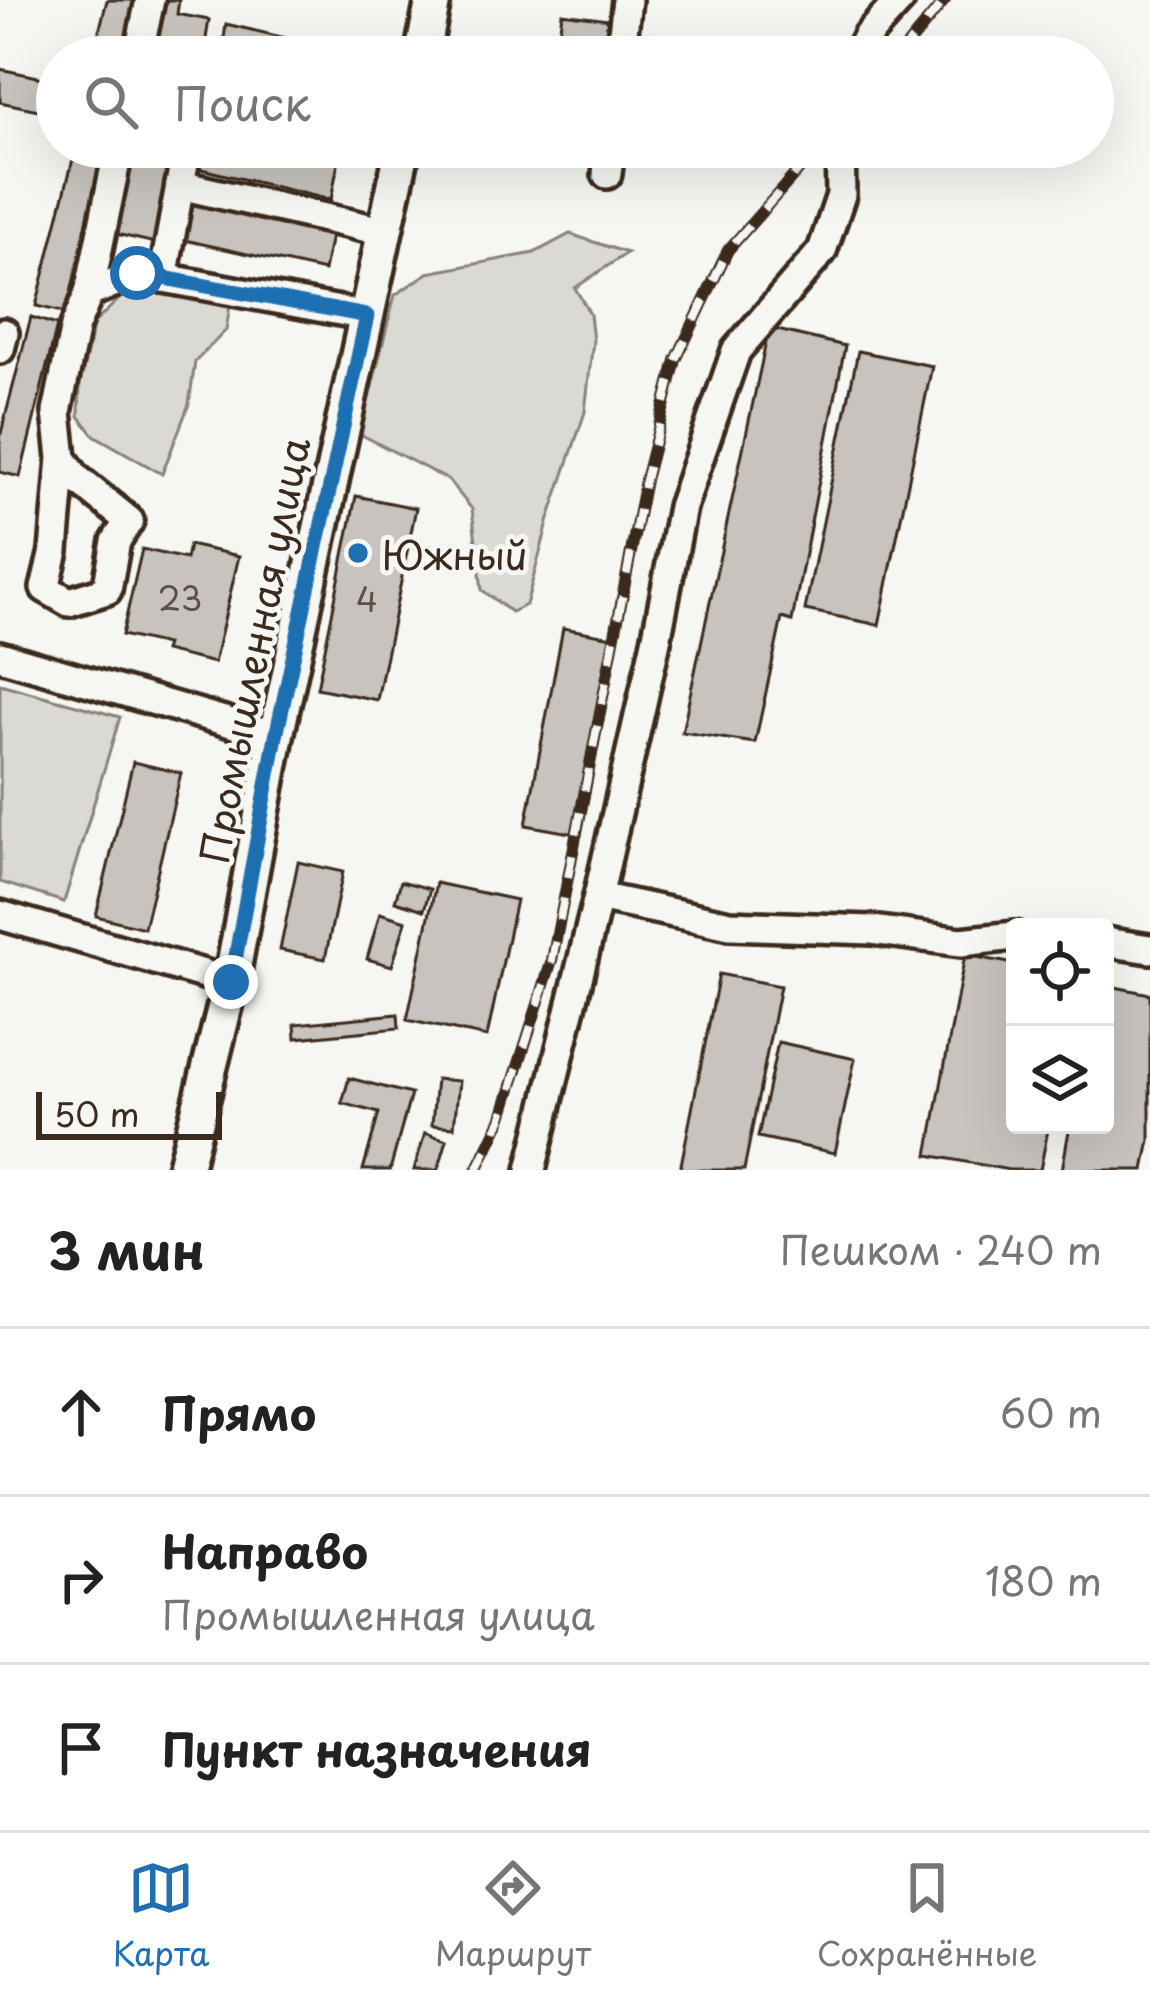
<!DOCTYPE html>
<html lang="ru">
<head>
<meta charset="utf-8">
<style>
  body { margin:0; font-family:"Playpen Sans",sans-serif; background:#f2f2f2; color:#222 }
  .controls { position:absolute; right:36px; bottom:36px; display:grid; overflow:hidden; border-radius:12px; box-shadow:0 12px 48px #0002 }
  .controls button { width:108px; height:108px; display:grid; place-items:center; padding:0; border:0; border-bottom:3px solid #e0e0e0; background:#fff; color:#222; font:60px sans-serif }
  .scale { position:absolute; left:36px; bottom:30px; width:186px; box-sizing:border-box; padding-left:12px; border:6px solid #3b2a1e; border-top:0; font-size:33px; line-height:42px; white-space:nowrap; color:#3b2a1e; -webkit-text-stroke:9px #f6f6f2; paint-order:stroke }
  .stop { position:absolute; width:36px; height:36px; margin:-27px; border:9px solid #1f6fb2; border-radius:50%; background:#fff }
  .stop.end { background:#1f6fb2; border-color:#fff; box-shadow:0 3px 12px #0008 }
  .list { margin:0; padding:0; list-style:none }
  h2 { display:flex; justify-content:space-between; align-items:center; height:156px; margin:0; padding:0 48px; font-size:51px }
  h2 small { font-size:39px; font-weight:400; color:#767676 }
  .list li { display:grid; grid-template-columns:78px 1fr auto; gap:36px; align-items:center; box-sizing:border-box; height:168px; padding:0 48px; border-top:3px solid #e0e0e0 }
  .list b { display:block; font-size:45px; white-space:nowrap }
  .list p { margin:0; font-size:39px; white-space:nowrap; color:#767676 }
  .list em { font-size:39px; font-style:normal; color:#767676 }
  .icon { flex:none; width:66px; height:66px; fill:none; stroke:currentColor; stroke-width:2; stroke-linecap:round; stroke-linejoin:round }
  .map { position:relative; flex:none; width:1150px; height:1170px; overflow:hidden }
  .search { position:absolute; background:#fff; box-shadow:0 12px 48px #0002; left:36px; right:36px; top:36px; height:132px; display:flex; align-items:center; gap:30px; box-sizing:border-box; padding:0 42px; border-radius:66px; color:#767676; font-size:45px }
  .sheet { height:660px; background:#fff }
  nav { display:flex; justify-content:space-around; align-items:center; box-sizing:border-box; height:168px; border-top:3px solid #e0e0e0; background:#fff; font-size:33px; color:#767676 }
  nav a { display:grid; justify-items:center; gap:6px }
  nav .on { color:#1f6fb2 }
  .map>svg:first-child { display:block }
</style>
</head>
<body>
<div class="map">
<svg width="1150" height="1170" viewBox="0 0 1150 1170">
  <rect width="100%" height="100%" fill="#f6f6f2"/>
  <filter id="ink" filterUnits="userSpaceOnUse"><feTurbulence type="fractalNoise" baseFrequency=".00833" numOctaves="2"/><feDisplacementMap in="SourceGraphic" scale="24" xChannelSelector="R" yChannelSelector="G"/><feConvolveMatrix kernelMatrix="1 2 1 2 8 2 1 2 1" color-interpolation-filters="sRGB"/></filter>
  <g filter="url(#ink)">
    <g fill="#dad9d3" stroke="#8a8278" stroke-width="3">
      <path d="M570,234l57,19 -52,35 15,26 3,27 -8,71 -36,107 -23,86 -15,7 -29,-22 -10,-81 -24,-29 -88,-46 35,-139 33,-22 106,-20z"/>
      <path d="M133,286l97,20 -4,24 -31,32 -6,42 -27,70 -68,-39 -15,-19 1,-32 14,-61z"/>
      <path d="M0,684l120,33 -56,185 -64,-20z"/>
    </g>
    <g fill="#c8c3be" stroke="#3b2a1e" stroke-width="3">
      <path d="M107,0h35l-12,53 -34,-9z"/>
      <path d="M158,0h21l-2,14 32,6 -5,31 -54,-7z"/>
      <path d="M562,13l46,6 -6,38h-46z"/>
      <path d="M226,24l115,27 -1,6h-102l-16,-4z"/>
      <path d="M477,41l25,3 -2,13h-26z"/>
      <path d="M0,69l57,12v33l-57,-12z"/>
      <path d="M130,147h45l-20,96 -43,-10z"/>
      <path d="M201,147l140,1 -10,52 -134,-32z"/>
      <path d="M74,155l28,7 -36,151 -30,-7z"/>
      <path d="M192,200l140,30 -8,41 -139,-31z"/>
      <path d="M31,317l26,8 -37,152 -20,-5v-35z"/>
      <path d="M769,328l76,18 -53,275 -10,-3 -27,125 -73,-11z"/>
      <path d="M858,351l74,15 -53,259 -74,-15z"/>
      <path d="M356,496l60,12 -39,192 -60,-12z"/>
      <path d="M189,545l50,11 -25,107 -50,-12 2,-6 -44,-10 20,-86 44,10z"/>
      <path d="M563,628l55,10 -37,197 -55,-10z"/>
      <path d="M133,762l48,11 -37,155 -48,-12z"/>
      <path d="M298,862l45,10 -18,87 -45,-9z"/>
      <path d="M401,881l29,8 -6,21 -29,-9z"/>
      <path d="M436,883l80,17 -29,137 -80,-17z"/>
      <path d="M380,913l26,8 -14,45 -25,-7z"/>
      <path d="M965,955l50,9v161h34l-9,45h-31l-81,-15z"/>
      <path d="M719,974l61,12 -36,184h-64z"/>
      <path d="M1105,985l45,9v146l-6,30h-82l8,-45h35z"/>
      <path d="M398,1014l1,14 -103,10 -1,-14z"/>
      <path d="M778,1042l77,17 -20,94 -77,-16z"/>
      <path d="M349,1078l62,16 -21,76h-27l16,-57 -37,-10z"/>
      <path d="M436,1079l23,2 -5,46 -22,-2z"/>
      <path d="M425,1133l22,7 -9,30h-24z"/>
    </g>
    <g fill="none" stroke-linecap="round" stroke-linejoin="round">
      <defs>
        <g id="minor">
          <path d="M138,57l12,-57"/>
          <path d="M620,57l7,-57"/>
          <path d="M856,57l11,-21 33,-36"/>
          <path d="M607,174l3,-27"/>
          <path d="M180,185l7,-38"/>
          <path d="M163,278l17,-93 206,47"/>
          <path d="M89,293l30,-146"/>
          <path d="M0,349l4,-16"/>
          <path d="M62,458l14,20 53,43 -13,20 -9,49 -38,12 -24,-14 9,-37 8,-93 -5,-46 18,-86 14,-33 48,-20 230,43"/>
          <path d="M0,656l276,80"/>
          <path d="M598,897l132,28 142,5 89,12 54,-6"/>
          <path d="M0,915l231,67"/>
          <path d="M1105,942l45,7"/>
          <path d="M531,1170l67,-273 58,-256 26,-134 54,-156 86,-100 19,-56 -1,-48"/>
        </g>
        <g id="major">
          <path d="M422,57l11,-57"/>
          <path d="M184,1170l47,-188 45,-246 127,-589"/>
        </g>
      </defs>
      <use href="#minor" stroke="#3b2a1e" stroke-width="36"/>
      <use href="#major" stroke="#3b2a1e" stroke-width="42"/>
      <use href="#minor" stroke="#f6f6f2" stroke-width="27"/>
      <use href="#major" stroke="#f6f6f2" stroke-width="33"/>
      <defs>
        <g id="rail">
          <path d="M898,57l47,-57"/>
          <path d="M477,1170l24,-50 51,-160 93,-480 31,-120 52,-110 91,-103"/>
        </g>
      </defs>
      <use href="#rail" stroke="#3b2a1e" stroke-width="12"/>
      <use href="#rail" stroke="#f6f6f2" stroke-width="8" stroke-dasharray="22" stroke-linecap="butt"/>
    </g>
  </g>
  <g fill="none" stroke-linecap="round" stroke-linejoin="round" filter="url(#ink)">
    <path stroke="#1f6fb2" stroke-width="15" d="M137,273l230,43 -91,420 -45,246"/>
  </g>
  <circle fill="#1f6fb2" stroke="#f6f6f2" stroke-width="4.5" cx="358" cy="553" r="12"/>
  <g text-anchor="middle" dominant-baseline="central" stroke-width="10" stroke-linejoin="round" paint-order="stroke">
    <g font-size="33" fill="#5e5046">
      <text x="180" y="597">23</text>
      <text x="367" y="598">4</text>
    </g>
    <g font-size="39" fill="#3b2a1e" stroke="#f6f6f2" text-anchor="start">
      <text x="382" y="553">Южный</text>
    </g>
    <g font-size="39" fill="#3b2a1e" stroke="#f6f6f2">
      <text transform="translate(253 650) rotate(-79)">Промышленная улица</text>
    </g>
  </g>
</svg>
<div class="controls">
<button><svg class="icon" aria-label="locate" viewBox="0 0 24 24"><circle cx="12" cy="12" r="6"/><path d="M12 2v4M12 18v4M2 12h4M18 12h4"/></svg></button>
<button><svg class="icon" aria-label="layers" viewBox="0 0 24 24"><path d="M12 4l9 5-9 5-9-5zM3 14l9 5 9-5"/></svg></button>
</div>
<div class="scale">50 m</div>
<div class="stop" style="left:137px;top:273px"></div>
<div class="stop end" style="left:231px;top:982px"></div>
<div class="search"><svg class="icon" aria-label="search" viewBox="0 0 24 24"><circle cx="10" cy="10" r="6"/><path d="M15 15l6 6"/></svg>Поиск</div>
</div>
<section class="sheet">
<h2>3 мин<small>Пешком · 240 m</small></h2>
<ul class="list">
<li><svg class="icon" aria-label="ahead" viewBox="0 0 24 24"><path d="M12 20V5M6 11l6-6 6 6"/></svg><div><b>Прямо</b></div><em>60 m</em></li>
<li><svg class="icon" aria-label="right" viewBox="0 0 24 24"><path d="M7 20v-9h11M14 6l5 5-5 5"/></svg><div><b>Направо</b><p>Промышленная улица</p></div><em>180 m</em></li>
<li><svg class="icon" aria-label="arrive" viewBox="0 0 24 24"><path d="M6 21V4h12l-3 4 3 4H6"/></svg><div><b>Пункт назначения</b></div></li>
</ul>
</section>
<nav>
<a class="on"><svg class="icon" aria-label="map" viewBox="0 0 24 24"><path d="M3 6l6-2 6 2 6-2v14l-6 2-6-2-6 2zM9 4v14M15 6v14"/></svg>Карта</a>
<a><svg class="icon" aria-label="directions" viewBox="0 0 24 24"><path d="M12 3l9 9-9 9-9-9zM9 14v-3h6M13 9l2 2-2 2"/></svg>Маршрут</a>
<a><svg class="icon" aria-label="saved" viewBox="0 0 24 24"><path d="M7 4h10v16l-5-4-5 4z"/></svg>Сохранённые</a>
</nav>
</body>
</html>
